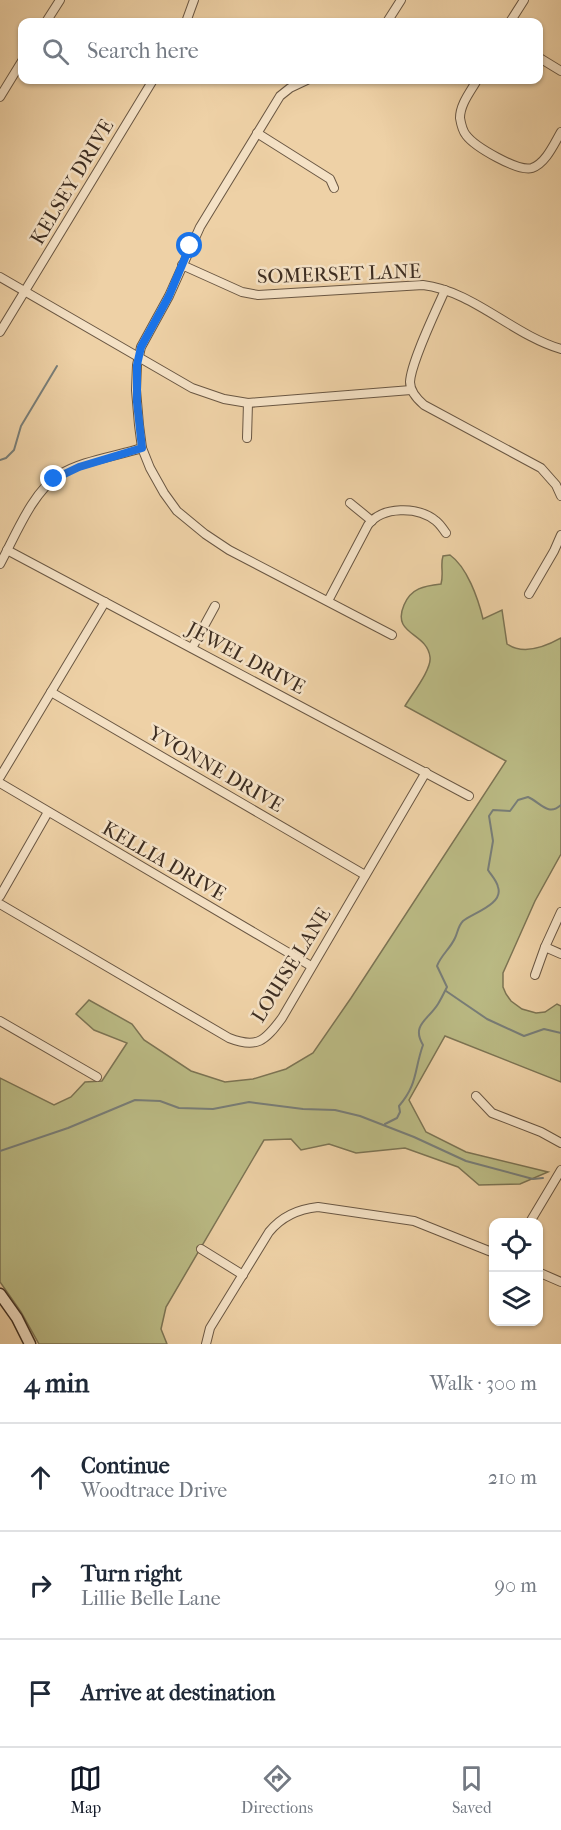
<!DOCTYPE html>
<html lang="en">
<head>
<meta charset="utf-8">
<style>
  body { margin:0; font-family:"IM FELL French Canon",serif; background:#f2f2f3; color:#1f2937 }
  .controls { position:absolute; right:18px; bottom:18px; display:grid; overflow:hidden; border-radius:12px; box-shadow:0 2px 4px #0004 }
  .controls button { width:54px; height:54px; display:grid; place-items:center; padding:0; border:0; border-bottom:2px solid #e0e1e3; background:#fff; color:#1f2937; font:30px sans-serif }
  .stop { position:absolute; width:18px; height:18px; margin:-14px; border:4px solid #1a73e8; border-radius:50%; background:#fff }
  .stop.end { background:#1a73e8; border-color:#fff; box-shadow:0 2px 6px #0008 }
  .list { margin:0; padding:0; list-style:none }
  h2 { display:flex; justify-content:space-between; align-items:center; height:78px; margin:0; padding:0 24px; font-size:26px }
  h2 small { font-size:20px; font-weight:400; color:#747a83 }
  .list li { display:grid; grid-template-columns:39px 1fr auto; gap:18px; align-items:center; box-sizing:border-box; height:108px; padding:0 24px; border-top:2px solid #e0e1e3 }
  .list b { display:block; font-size:22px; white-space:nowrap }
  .list p { margin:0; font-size:20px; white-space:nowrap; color:#747a83 }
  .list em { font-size:20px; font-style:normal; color:#747a83 }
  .icon { flex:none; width:33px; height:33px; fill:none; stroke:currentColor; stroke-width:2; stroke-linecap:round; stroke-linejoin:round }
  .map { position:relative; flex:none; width:561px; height:1344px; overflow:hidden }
  .search { position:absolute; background:#fff; box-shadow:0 2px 4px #0004; left:18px; right:18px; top:18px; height:66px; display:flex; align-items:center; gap:15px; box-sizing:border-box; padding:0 21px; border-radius:12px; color:#747a83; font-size:22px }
  .sheet { height:402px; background:#fff }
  nav { display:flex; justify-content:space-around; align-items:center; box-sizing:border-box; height:84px; border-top:2px solid #e0e1e3; background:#fff; font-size:16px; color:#747a83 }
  nav a { display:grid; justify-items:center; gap:3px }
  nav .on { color:#111827 }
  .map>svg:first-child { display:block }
</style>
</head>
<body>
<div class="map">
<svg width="561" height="1344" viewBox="0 0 561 1344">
  <rect width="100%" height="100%" fill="#eed1a6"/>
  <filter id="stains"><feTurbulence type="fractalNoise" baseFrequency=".00333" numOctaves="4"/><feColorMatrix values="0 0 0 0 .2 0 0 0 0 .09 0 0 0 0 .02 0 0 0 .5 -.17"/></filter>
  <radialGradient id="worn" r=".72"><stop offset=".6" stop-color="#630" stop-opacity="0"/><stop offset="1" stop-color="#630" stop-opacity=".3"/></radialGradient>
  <path fill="#bbbb85" stroke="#7c7454" stroke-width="1.5" d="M450,555c17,12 28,43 33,64l19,-9 5,34c16,11 38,3 54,-6v216l-26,47 -32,72v14l3,7 5,7 11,8 14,4 9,-1 12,-8 4,2v76l-116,-46 -36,64 17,32 40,20 82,20 -28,12 -41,1 -21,-18 -53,-19 -49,5 -27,-9 -28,6 -10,-11 -27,1 -98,167 -5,22 6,15h-128l-18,-32 -21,-30v-204l54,27 17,-8 14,-15 17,-1 25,-38 -33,-13 -18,-16 13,-14 43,24 12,16 47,31 34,11 28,-3 33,-10 27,-16 38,-55 155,-237 -101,-55c7,-12 27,-37 25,-49 -3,-25 -39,-22 -26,-52 7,-17 20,-19 37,-21 3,-11 -1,-19 2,-28z"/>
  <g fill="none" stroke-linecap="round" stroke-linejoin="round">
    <g stroke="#787e79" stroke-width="2">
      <path d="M0,460l6,-2 8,-8 7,-24 36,-60"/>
      <path d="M446,991l41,28 37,17 20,-7 17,4"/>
      <path d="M385,1124l12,-6 3,-6 -1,-6c19,-22 15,-36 24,-61 -12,-20 5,-25 15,-41 3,-5 6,-11 9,-17l-10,-21c4,-11 13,-17 18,-28 3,-6 3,-12 8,-17 10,-8 41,-17 35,-34 -1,-6 -7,-12 -10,-17l5,-29 -4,-25 4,-6 17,1 8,-11 10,-3c12,5 20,20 33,8"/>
      <path d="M0,1151l68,-23 67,-28 25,1 19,7 34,1 36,-7 54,7 32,1 25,6 54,21 52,24 67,18 10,-1"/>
    </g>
    <defs>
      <g id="street">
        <path d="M46,22l14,-22"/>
        <path d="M186,22l8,-22"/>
        <path d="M387,22l14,-22"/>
        <path d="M510,22l14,-22"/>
        <path d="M538,57l23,14"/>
        <path d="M307,80l-17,8 -10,8 -80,131 -31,69 -28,51 -4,18 -1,25 3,35 3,23 8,20 14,25 13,18 28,23 24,16 163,85"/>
        <path d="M477,80c-6,11 -17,24 -17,38 1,6 2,12 6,17 9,12 52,37 66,33 14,-5 22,-24 29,-36"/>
        <path d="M0,97l22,-36"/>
        <path d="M257,133l73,46 4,9"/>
        <path d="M182,265l60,27 16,3 165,-10c50,6 90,50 138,64"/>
        <path d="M0,277l192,111 32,11 24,4 163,-13"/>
        <path d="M445,290c-9,21 -34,72 -35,92 0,9 7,17 14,23l117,63 15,17 5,11"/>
        <path d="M0,332l153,-252"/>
        <path d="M247,438l1,-35"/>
        <path d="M350,503l22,18"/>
        <path d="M7,550l462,246"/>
        <path d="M0,564c15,-27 32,-72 59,-89 21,-14 58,-19 83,-27"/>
        <path d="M529,594l25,-43 7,-16"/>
        <path d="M328,601l40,-76c14,-19 50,-19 68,-4 4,3 7,8 10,12"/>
        <path d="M192,648l23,-42"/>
        <path d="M51,692l314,183"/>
        <path d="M0,777l105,-175"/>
        <path d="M0,783l311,183"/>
        <path d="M0,896l48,-84"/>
        <path d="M0,904l229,134c28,11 36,3 53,-20l144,-246"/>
        <path d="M561,912l-16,35 16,7"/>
        <path d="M535,975l10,-28"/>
        <path d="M0,1021l97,56"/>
        <path d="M476,1096l16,17 49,19 20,11"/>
        <path d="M530,1222l31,-52"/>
        <path d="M201,1249l42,26"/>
        <path d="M538,1272l23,10"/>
        <path d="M206,1344l4,-16 59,-96c13,-16 29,-23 49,-25l96,14 80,32"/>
      </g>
      <path id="secondary" d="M0,1294l17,24 13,26"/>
    </defs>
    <use href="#street" stroke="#6a5743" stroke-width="10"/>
    <use href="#secondary" stroke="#3e2e22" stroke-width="13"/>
    <use href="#street" stroke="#f4e1c5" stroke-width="8"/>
    <use href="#secondary" stroke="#f4e1c5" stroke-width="10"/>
  </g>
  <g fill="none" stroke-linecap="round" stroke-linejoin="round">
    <path stroke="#1a73e8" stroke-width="8" d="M54,479l25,-12 63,-19 -5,-46v-37l4,-18 28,-51 21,-50"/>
  </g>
  <g text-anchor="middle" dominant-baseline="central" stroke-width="5" stroke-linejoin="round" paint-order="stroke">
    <g font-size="20" fill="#3e2e22" stroke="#f4e1c5">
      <text transform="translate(72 182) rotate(-59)">KELSEY DRIVE</text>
      <text transform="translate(339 274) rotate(-2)">SOMERSET LANE</text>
      <text transform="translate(246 658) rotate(28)">JEWEL DRIVE</text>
      <text transform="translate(216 769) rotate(30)">YVONNE DRIVE</text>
      <text transform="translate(164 861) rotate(30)">KELLIA DRIVE</text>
      <text transform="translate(291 965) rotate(-58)">LOUISE LANE</text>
    </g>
  </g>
  <rect width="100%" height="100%" filter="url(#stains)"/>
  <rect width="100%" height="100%" fill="url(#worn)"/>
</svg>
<div class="controls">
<button><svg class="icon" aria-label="locate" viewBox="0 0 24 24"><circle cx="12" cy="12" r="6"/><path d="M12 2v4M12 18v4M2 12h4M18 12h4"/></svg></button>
<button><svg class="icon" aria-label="layers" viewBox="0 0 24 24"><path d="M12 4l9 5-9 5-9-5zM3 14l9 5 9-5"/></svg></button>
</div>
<div class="stop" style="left:190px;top:246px"></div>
<div class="stop end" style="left:54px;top:479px"></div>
<div class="search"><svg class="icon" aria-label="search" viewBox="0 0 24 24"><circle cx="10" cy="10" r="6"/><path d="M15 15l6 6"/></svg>Search here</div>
</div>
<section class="sheet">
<h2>4 min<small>Walk · 300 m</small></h2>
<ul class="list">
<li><svg class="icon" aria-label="ahead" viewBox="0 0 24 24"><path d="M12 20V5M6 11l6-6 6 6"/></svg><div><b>Continue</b><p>Woodtrace Drive</p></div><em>210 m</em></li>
<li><svg class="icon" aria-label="right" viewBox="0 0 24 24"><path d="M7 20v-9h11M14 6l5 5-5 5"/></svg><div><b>Turn right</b><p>Lillie Belle Lane</p></div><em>90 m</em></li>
<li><svg class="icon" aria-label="arrive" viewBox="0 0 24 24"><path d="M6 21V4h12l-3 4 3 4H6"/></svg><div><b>Arrive at destination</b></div></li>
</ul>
</section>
<nav>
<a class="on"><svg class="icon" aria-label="map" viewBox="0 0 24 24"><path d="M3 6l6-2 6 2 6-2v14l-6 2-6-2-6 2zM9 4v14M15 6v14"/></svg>Map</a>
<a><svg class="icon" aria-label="directions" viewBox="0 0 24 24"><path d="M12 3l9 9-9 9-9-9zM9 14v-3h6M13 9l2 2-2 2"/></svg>Directions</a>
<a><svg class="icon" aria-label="saved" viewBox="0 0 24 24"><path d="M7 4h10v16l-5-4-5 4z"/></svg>Saved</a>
</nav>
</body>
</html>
